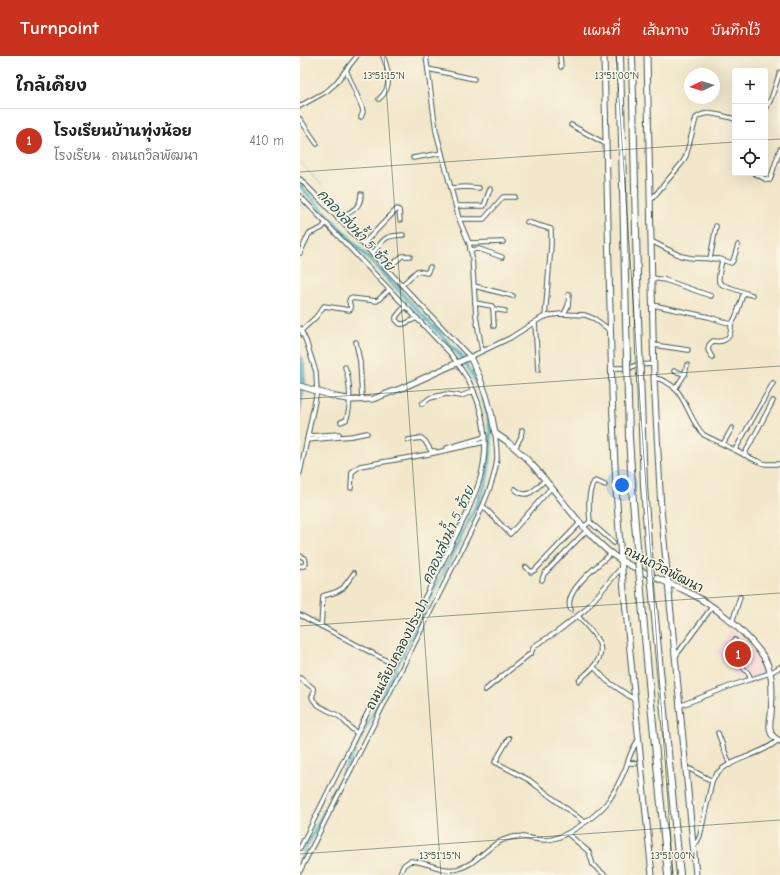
<!DOCTYPE html>
<html lang="th">
<head>
<meta charset="utf-8">
<style>
  body { margin:0; font-family:"Comic Neue","Playpen Sans Thai",sans-serif; background:#f2f2f2; color:#202124 }
  .controls { position:absolute; right:12px; top:12px; display:grid; overflow:hidden; border-radius:4px; box-shadow:0 4px 16px #0002 }
  .controls button { width:36px; height:36px; display:grid; place-items:center; padding:0; border:0; border-bottom:1px solid #e0e0e0; background:#fff; color:#202124; font:20px sans-serif }
  .compass { position:absolute; left:384px; top:12px; width:36px; height:36px; border-radius:50%; background:#fff; box-shadow:0 4px 16px #0002; rotate:266deg }
  .you { position:absolute; left:322px; top:429px; width:14px; height:14px; margin:-10px; border:3px solid #fff; border-radius:50%; background:#1a73e8; box-shadow:0 0 0 6px #1a73e833 }
  .badge { display:grid; place-items:center; width:26px; height:26px; border-radius:50%; background:#c8321e; color:#fff; font-size:13px; font-weight:700 }
  .pin { position:absolute; translate:-50% -50%; border:2px solid #fff; box-shadow:0 1px 4px #0006 }
  .list { margin:0; padding:0; list-style:none }
  h2 { display:flex; justify-content:space-between; align-items:center; height:52px; margin:0; padding:0 16px; font-size:17px }
  h2 small { font-size:13px; font-weight:400; color:#757577 }
  .list li { display:grid; grid-template-columns:26px 1fr auto; gap:12px; align-items:center; box-sizing:border-box; height:64px; padding:0 16px; border-top:1px solid #e0e0e0 }
  .list b { display:block; font-size:15px; white-space:nowrap }
  .list p { margin:0; font-size:13px; white-space:nowrap; color:#757577 }
  .list em { font-size:13px; font-style:normal; color:#757577 }
  .icon { flex:none; width:22px; height:22px; fill:none; stroke:currentColor; stroke-width:2; stroke-linecap:round; stroke-linejoin:round }
  .map { position:relative; flex:none; width:480px; height:819px; overflow:hidden }
  header { display:flex; align-items:center; gap:24px; box-sizing:border-box; height:56px; padding:0 20px; background:#c8321e; color:#fff }
  header strong { font-size:19px }
  nav { display:flex; gap:22px; margin-inline-start:auto; font-size:14px }
  main { display:flex }
  aside { flex:1; background:#fff }
  .map>svg:first-child { display:block }
</style>
</head>
<body>
<header>
<strong>Turnpoint</strong>
<nav><a>แผนที่</a><a>เส้นทาง</a><a>บันทึกไว้</a></nav>
</header>
<main>
<aside>
<h2>ใกล้เคียง<small></small></h2>
<ul class="list">
<li><span class="badge">1</span><div><b>โรงเรียนบ้านทุ่งน้อย</b><p>โรงเรียน · ถนนถวิลพัฒนา</p></div><em>410 m</em></li>
</ul>
</aside>
<div class="map">
<svg width="480" height="819" viewBox="0 0 480 819">
  <rect width="100%" height="100%" fill="#fcf5e5"/>
  <filter id="ink" filterUnits="userSpaceOnUse"><feTurbulence type="fractalNoise" baseFrequency=".025" numOctaves="2"/><feDisplacementMap in="SourceGraphic" scale="8" xChannelSelector="R" yChannelSelector="G"/><feConvolveMatrix kernelMatrix="1 2 1 2 8 2 1 2 1" color-interpolation-filters="sRGB"/></filter>
  <filter id="wash" filterUnits="userSpaceOnUse"><feTurbulence type="fractalNoise" baseFrequency=".012" numOctaves="4" result="noise"/><feDisplacementMap in="SourceGraphic" scale="16" xChannelSelector="R" yChannelSelector="G"/><feGaussianBlur stdDeviation="0.9" result="paint"/><feColorMatrix in="noise" values="0 0 0 0 0 0 0 0 0 0 0 0 0 0 0 0 0 1.4 0 .05"/><feComposite in="paint" operator="in"/></filter>
  <g filter="url(#wash)">
    <rect width="100%" height="100%" fill="#f2e7cb"/>
    <path fill="#f5cfda" d="M432,573l27,27 8,17 -28,7 -23,-28z"/>
    <path fill="#4ab5c7" stroke="#34797e" d="M0,298l4,9 1,18 -5,33z"/>
    <g fill="none" stroke-linecap="round" stroke-linejoin="round">
      <g stroke="#4ab5c7" stroke-width="1">
        <path d="M0,106l22,23"/>
        <path d="M0,148l4,5"/>
      </g>
      <path stroke="#4ab5c7" stroke-width="3.5" d="M0,130l161,170c26,39 37,78 25,125 -3,11 -9,23 -14,34l-172,345"/>
    </g>
  </g>
  <g filter="url(#ink)">
    <g fill="none" stroke-linecap="round" stroke-linejoin="round">
      <defs>
        <g id="street">
          <path d="M126,0l10,75 23,88 10,24 3,14 4,59 6,35"/>
          <path d="M260,0l1,11"/>
          <path d="M128,13l46,10"/>
          <path d="M46,14l16,37 1,5 -2,5"/>
          <path d="M79,43c14,-12 10,-28 4,-43"/>
          <path d="M0,50l27,-15 8,-7 22,-28"/>
          <path d="M465,55l6,-12 9,-27"/>
          <path d="M0,63l17,25"/>
          <path d="M271,69l35,19"/>
          <path d="M113,102l29,-5"/>
          <path d="M454,117l13,7h3l10,-31"/>
          <path d="M0,123l63,65 107,113 40,-19 33,-21 9,-2 8,-1 25,1 10,4 16,12"/>
          <path d="M151,132l14,-1 14,1"/>
          <path d="M0,140l150,157c6,8 12,17 17,25 18,31 23,70 12,104 -3,10 -8,21 -12,31l-167,335"/>
          <path d="M351,144l31,-37 4,-7 10,-38c10,-9 27,-2 39,1"/>
          <path d="M156,150h28l6,-17"/>
          <path d="M38,163c12,-7 23,-10 23,-25"/>
          <path d="M159,163h25l19,-22h12"/>
          <path d="M227,166l24,7v16l-6,72"/>
          <path d="M351,185l30,15 11,2 28,1 11,4 2,-2 5,-16"/>
          <path d="M169,187l34,-1"/>
          <path d="M63,188l34,-35 2,1 1,10"/>
          <path d="M170,194l9,-1 23,8"/>
          <path d="M0,197l9,-19 13,-6 4,-5"/>
          <path d="M72,198c13,-14 9,-18 31,-19"/>
          <path d="M410,203l6,-33"/>
          <path d="M422,204c-1,7 -4,15 -3,22l4,3 23,8"/>
          <path d="M87,213l15,-13h8"/>
          <path d="M352,222l13,2 46,16"/>
          <path d="M102,229l15,-14 10,2 3,-6"/>
          <path d="M174,230l39,10"/>
          <path d="M175,247l17,3 1,3 1,17"/>
          <path d="M353,249l56,12 22,7c1,14 -6,19 -18,17l-4,4 -1,5 4,7"/>
          <path d="M105,250l-9,11v3l4,4h4l13,-6"/>
          <path d="M193,253l12,2"/>
          <path d="M264,258l4,-8 1,-12"/>
          <path d="M235,266l3,48"/>
          <path d="M431,268c7,-6 8,-22 13,-31l8,2"/>
          <path d="M0,272l6,13 10,31 1,19 -17,82"/>
          <path d="M2,274l14,-13 8,-11 25,4 2,-1 -2,-8 1,-3 27,3 12,-11"/>
          <path d="M56,286l4,20 2,37"/>
          <path d="M354,289l34,5"/>
          <path d="M312,312h18l6,-3 18,-1"/>
          <path d="M374,315l11,3"/>
          <path d="M354,322c32,4 32,41 50,57l53,26 8,3h15"/>
          <path d="M375,333l10,-15 2,-9"/>
          <path d="M122,348l8,-6 16,-4 15,2 13,-5"/>
          <path d="M41,366l5,-2c6,-13 4,-40 -1,-53"/>
          <path d="M8,380l31,-2"/>
          <path d="M7,384l45,-4 15,-3"/>
          <path d="M108,384l13,-2 4,3 6,10h4"/>
          <path d="M423,388l9,-16"/>
          <path d="M147,392l38,-11"/>
          <path d="M215,392l6,-11 1,-7"/>
          <path d="M435,394l38,-67"/>
          <path d="M444,399l29,-54"/>
          <path d="M51,432l1,-16 8,-6 69,-12 56,-12"/>
          <path d="M215,433c12,12 20,0 30,-9"/>
          <path d="M183,450l27,28 41,-46"/>
          <path d="M290,466c-1,-13 -3,-28 4,-40l2,-1 9,4"/>
          <path d="M283,471l7,-5 24,21"/>
          <path d="M0,500l5,2 1,5 -2,3h-4"/>
          <path d="M226,511l5,5 4,-2 45,-47"/>
          <path d="M242,524l2,-6 43,-44"/>
          <path d="M271,554c-10,-17 28,-46 41,-57"/>
          <path d="M0,559l91,48"/>
          <path d="M278,560c13,16 34,31 15,51 -4,5 -10,9 -14,14"/>
          <path d="M432,567l8,-26"/>
          <path d="M21,570l2,-30 13,-4 7,-4 11,-15"/>
          <path d="M435,584l-6,7v5l19,21 3,6"/>
          <path d="M375,601l37,-50"/>
          <path d="M294,611l13,14 28,19"/>
          <path d="M0,622l13,10 1,4 -2,5c3,10 20,14 28,20 6,5 10,12 17,16"/>
          <path d="M185,634l46,-37 3,-7 23,-14 28,-22 36,-42"/>
          <path d="M379,650l54,-21 37,-12 10,-6"/>
          <path d="M418,677l12,32"/>
          <path d="M209,682l-14,24 34,18 55,42"/>
          <path d="M328,707h8"/>
          <path d="M390,713l22,12"/>
          <path d="M268,778l21,18 4,13 12,10"/>
          <path d="M393,789l4,-3 3,-6 12,-55c9,-22 49,-24 66,-41"/>
          <path d="M0,815l178,-354c8,-19 17,-38 19,-59 0,-8 -1,-17 -2,-25"/>
          <path d="M99,819l5,-10 6,-4c16,0 29,11 47,8 19,-4 29,-22 46,-29 20,-8 24,0 42,0 18,0 49,-22 61,-36 6,-7 19,-32 21,-40 3,-10 6,-17 12,-25"/>
        </g>
        <g id="secondary">
          <path d="M304,0l8,338 4,95 5,71 31,315"/>
          <path d="M347,0l7,322 7,131 35,366"/>
          <path d="M0,330l36,11 17,3 20,-1 29,-11 68,-31c13,25 21,48 25,76 49,31 73,87 118,122 19,14 49,25 71,35 29,14 57,37 77,63 14,17 11,41 10,62 -1,5 -2,13 0,18 2,4 5,6 9,8"/>
        </g>
        <g id="highway">
          <path d="M320,0l6,266"/>
          <path d="M332,0l6,263"/>
          <path d="M362,635l18,184"/>
          <path d="M350,638l18,181"/>
        </g>
      </defs>
      <use href="#street" stroke="#3f564b" stroke-width="5.5"/>
      <use href="#secondary" stroke="#3f564b" stroke-width="7"/>
      <use href="#highway" stroke="#3f564b" stroke-width="8"/>
      <use href="#street" stroke="#fff" stroke-width="3.5"/>
      <use href="#secondary" stroke="#fff" stroke-width="5"/>
      <use href="#highway" stroke="#fff" stroke-width="6"/>
      <defs>
        <g id="highway-bridge">
          <path d="M338,263l6,167 4,58 14,147"/>
          <path d="M326,266l3,115 4,64 17,193"/>
        </g>
      </defs>
      <use href="#highway-bridge" stroke="#3f564b" stroke-width="8" stroke-linecap="butt"/>
      <use href="#highway-bridge" stroke="#fff" stroke-width="6"/>
    </g>
  </g>
  <path fill="none" stroke="#1f3d34" stroke-width="1" stroke-opacity="0.45" d="M84,0l57,819M316,0l57,819M465,84l15,-1M0,116l435,-30M0,343l480,-33M0,570l480,-33M0,798l480,-34"/>
  <g text-anchor="middle" dominant-baseline="central" stroke-width="3" stroke-linejoin="round" paint-order="stroke">
    <g font-size="13" fill="#1f3d34" stroke="#fcf5e5">
      <text transform="translate(364 513) rotate(27)">ถนนถวิลพัฒนา</text>
      <text transform="translate(97 598) rotate(-63)">ถนนเลียบคลองประปา</text>
    </g>
    <g font-size="14" font-style="italic" fill="#2a5b59" stroke="#fcf5e5">
      <text transform="translate(56 174) rotate(47)">คลองส่งน้ำ 5 ซ้าย</text>
      <text transform="translate(148 479) rotate(-65)">คลองส่งน้ำ 5 ซ้าย</text>
    </g>
  </g>
  <g font-size="10" text-anchor="middle" fill="#1f3d34" stroke="#fcf5e5" stroke-width="3" stroke-linejoin="round" paint-order="stroke">
    <text x="84" y="23">13°51'15"N</text>
    <text x="317" y="23">13°51'00"N</text>
    <text x="140" y="803">13°51'15"N</text>
    <text x="373" y="803">13°51'00"N</text>
  </g>
</svg>
<div class="controls">
<button>+</button>
<button>−</button>
<button><svg class="icon" aria-label="locate" viewBox="0 0 24 24"><circle cx="12" cy="12" r="6"/><path d="M12 2v4M12 18v4M2 12h4M18 12h4"/></svg></button>
</div>
<svg class="compass" viewBox="-18 -18 36 36"><path d="M0-13l5 13h-10z" fill="#e53935"/><path d="M0 13l5-13h-10z" fill="#757577"/></svg>
<div class="you"></div>
<div class="pin badge" style="left:438px;top:598px">1</div>
</div>
</main>
</body>
</html>
